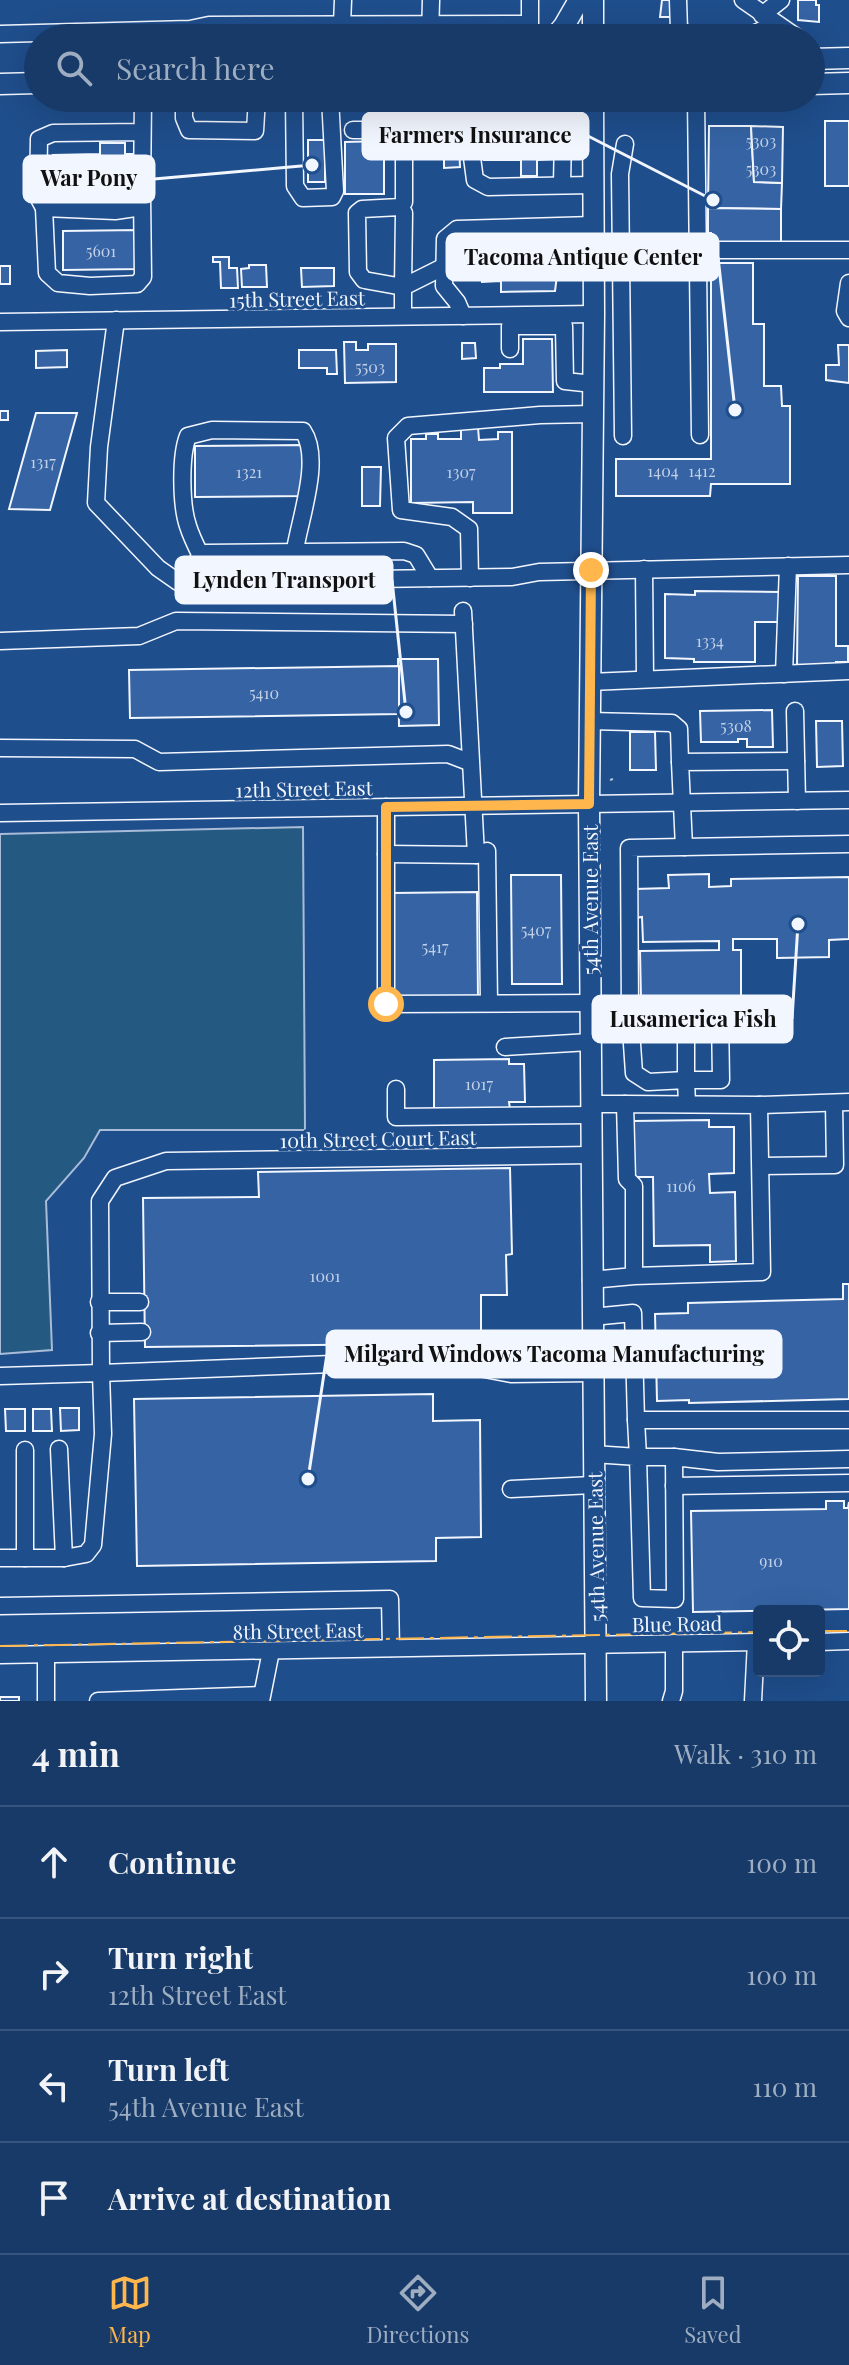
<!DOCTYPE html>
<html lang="en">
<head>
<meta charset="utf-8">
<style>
  body { margin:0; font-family:"Playfair Display",serif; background:#20416f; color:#f1f3f6 }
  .controls { position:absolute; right:24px; bottom:24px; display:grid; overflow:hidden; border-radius:8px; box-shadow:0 8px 32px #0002 }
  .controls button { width:72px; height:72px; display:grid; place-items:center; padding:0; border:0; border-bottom:2px solid #36547d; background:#173a69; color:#f1f3f6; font:40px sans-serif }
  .stop { position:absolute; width:24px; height:24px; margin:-18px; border:6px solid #ffb74d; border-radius:50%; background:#fff }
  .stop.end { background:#ffb74d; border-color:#fff; box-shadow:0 2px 8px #0008 }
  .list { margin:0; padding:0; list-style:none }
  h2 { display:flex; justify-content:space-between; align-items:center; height:104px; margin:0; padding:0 32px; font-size:34px }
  h2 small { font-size:26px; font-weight:400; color:#9eadc0 }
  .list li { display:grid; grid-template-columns:52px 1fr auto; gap:24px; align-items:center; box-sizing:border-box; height:112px; padding:0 32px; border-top:2px solid #36547d }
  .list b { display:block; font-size:30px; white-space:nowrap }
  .list p { margin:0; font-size:26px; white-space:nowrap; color:#9eadc0 }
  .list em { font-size:26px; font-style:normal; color:#9eadc0 }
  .icon { flex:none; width:44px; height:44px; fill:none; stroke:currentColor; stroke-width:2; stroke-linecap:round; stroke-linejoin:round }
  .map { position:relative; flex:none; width:849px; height:1701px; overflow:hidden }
  .search { position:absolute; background:#173a69; box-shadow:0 8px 32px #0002; left:24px; right:24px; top:24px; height:88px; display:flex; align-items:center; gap:20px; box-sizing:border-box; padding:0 28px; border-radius:44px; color:#9eadc0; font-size:30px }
  .sheet { height:552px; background:#173a69 }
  nav { display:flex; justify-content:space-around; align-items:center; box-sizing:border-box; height:112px; border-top:2px solid #36547d; background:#173a69; font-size:22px; color:#9eadc0 }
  nav a { display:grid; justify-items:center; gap:4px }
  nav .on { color:#ffb74d }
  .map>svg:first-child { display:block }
</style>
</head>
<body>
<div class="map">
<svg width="849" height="1701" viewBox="0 0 849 1701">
  <rect width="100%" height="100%" fill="#1f4e8c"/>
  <path fill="#245a82" stroke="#a8bbd7" stroke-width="2" d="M303,827l2,303h-205l-16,28 -38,43 6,149 -52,4v-520z"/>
  <g fill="#3563a3" stroke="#f2f6ff" stroke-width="2">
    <path d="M662,0h11l4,17h-17z"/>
    <path d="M798,0h18v5h3v17l-21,-2z"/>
    <rect x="825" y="121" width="24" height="65"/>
    <path d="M709,126h42l3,56 28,1 -1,26 -73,-1z"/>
    <path d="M751,126l32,1 -1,56 -28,-1z"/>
    <rect x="308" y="140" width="17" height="42"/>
    <path d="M484,140h73v19l-20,1v16h-16v-16h-37z"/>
    <path d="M384,141v53h-39v-52z"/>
    <path d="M459,142l1,25 -16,1v-25z"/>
    <path d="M100,143h25v11h12l1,40h-85v-39l47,-1z"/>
    <path d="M708,208l73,1v34l-70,-1v-9h-3z"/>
    <path d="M139,230v39l-76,1v-39z"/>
    <path d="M543,250v11l16,-1 -4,31 -54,1v-11l-19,1 -1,-25 26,-1v-5z"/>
    <path d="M213,257h16v11h8l1,20h-17l-1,-26h-7z"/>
    <path d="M711,263h42v61h11v62h17l1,20h8v78h-79l-1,12h-94v-37h95z"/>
    <path d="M249,265h17l1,22h-25l-1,-18 8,-1z"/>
    <rect x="0" y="266" width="10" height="18"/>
    <path d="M301,268h33v18l-32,1z"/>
    <path d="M523,339h29l1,53h-69v-24h16v-4h23z"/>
    <path d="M344,342h12v8h12v-6h28v38l-51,1z"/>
    <path d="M462,343h13l1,15 -14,1z"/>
    <path d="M838,345h11v38l-23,-3v-15h13z"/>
    <path d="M67,350v17l-31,1v-17z"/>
    <path d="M299,350h37l1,24h-10v-6h-28z"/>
    <rect x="0" y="411" width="8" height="9"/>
    <path d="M36,413h41l-27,97 -41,-1z"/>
    <path d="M461,427h17l1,13 19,-1v-7h14v81h-39v-11l-62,1v-64h15v-5h12v5h23z"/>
    <path d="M302,445v51l-107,1v-51z"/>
    <path d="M362,467h19l-1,39h-18z"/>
    <path d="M798,576h38v70h12v16h-12v4h-39z"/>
    <path d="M695,591l85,1v30h-25v40h-61v-3l-29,-1v-64l30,1z"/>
    <path d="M398,659h40l1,66 -40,1z"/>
    <path d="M399,666v48l-269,4 -1,-48z"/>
    <path d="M772,710l1,37h-26v-8h-9v3h-37l-1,-31z"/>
    <path d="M816,721h26l1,45 -26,1z"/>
    <path d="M630,732h25l1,38h-26z"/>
    <path d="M709,874v13l22,-1v-7l118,-2v62l-20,1v17l-52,1v-19h-44v11h8v46l-62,1v9h-25v-8h-13l-1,-47 79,-1v-9l-76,1 -1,-25 -7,1v-29l34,-1 -1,-13z"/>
    <path d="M511,875h50l1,109h-50z"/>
    <path d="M477,892l1,107 -85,1v-107z"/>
    <path d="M509,1059v5h15l1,38h-16l1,7 -76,1v-50z"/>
    <path d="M709,1120v7h25v46l-25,1 1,19 25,-1 1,69 -26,1v-17l-56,1 -1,-69h-20v-56z"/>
    <path d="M510,1168l2,86 -6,1 1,40h-26v48l-336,4 -2,-149 116,-1 -1,-25z"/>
    <path d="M843,1284h6v115l-160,4v-3l-32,1 -2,-87 33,-1v-10l155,-4z"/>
    <path d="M433,1394v27l47,-1 1,117 -45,1v23l-299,5 -3,-167z"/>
    <path d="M60,1408h19v22l-18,1z"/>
    <path d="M5,1409h20v22h-19z"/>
    <path d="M33,1409h18l1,22h-19z"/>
    <path d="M826,1501h18v7h4l1,-6v107l-156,3 -2,-101 135,-2z"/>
    <rect x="0" y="1697" width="19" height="4"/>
  </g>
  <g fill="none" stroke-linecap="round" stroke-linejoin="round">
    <defs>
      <g id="minor">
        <path d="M678,0l1,30c17,9 53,9 72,4 8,-1 16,-8 24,-10"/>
        <path d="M743,0l55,38"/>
        <path d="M762,15l19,-15"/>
        <path d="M342,25l1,-25"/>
        <path d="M0,34l190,-5 19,-4 321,-1v-24"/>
        <path d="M430,38l1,-38"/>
        <path d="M184,98v20l5,12 66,1 2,-33"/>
        <path d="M294,98l1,88 8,12 29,-1 3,-6 -5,-93"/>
        <path d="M448,98l6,15 15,22 6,45 13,7 105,-2"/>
        <path d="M696,98l4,337"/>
        <path d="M459,122l69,-4 20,4 15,14"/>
        <path d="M353,130h51"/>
        <path d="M142,132l-89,1 -14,6 -1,58 6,11 71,3 20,-3 7,-14 1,-96"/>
        <path d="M562,185l1,-49 30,-10"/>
        <path d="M400,207l4,6 -1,74 -39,-7 -6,-8 -1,-59 5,-4 38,-2 4,-5v-104"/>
        <path d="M44,208l3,65 11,10 32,3 47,-2 6,-7 -1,-82"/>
        <path d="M698,250h151"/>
        <path d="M849,283l-4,28 4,7"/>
        <path d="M403,316v-29l42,-21"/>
        <path d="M463,316l-6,-14 -13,-16 1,-47 12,-10 136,-4"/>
        <path d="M116,320l-17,127 -3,56 62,65 20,14 334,-5 27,-5 310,-7"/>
        <path d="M0,322l594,-8"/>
        <path d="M510,349v-23h54l1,55 28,3"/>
        <path d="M623,436l-3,-262 5,-30"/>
        <path d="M201,556c-5,-10 -10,-20 -13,-30 -7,-20 -8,-70 0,-90l24,-6 91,1c19,28 -3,87 -8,119"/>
        <path d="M644,569l1,110"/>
        <path d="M470,578l-1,-49 -17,-12 -51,-7 -5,-72 12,-12 132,-11 53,-1"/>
        <path d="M191,581l6,-20 9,-8 198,-2 12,4 14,23"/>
        <path d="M463,611l13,244"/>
        <path d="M0,641l139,-5 37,-15 288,3"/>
        <path d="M784,674l4,-108"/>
        <path d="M590,682l259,-11"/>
        <path d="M795,711l2,90"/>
        <path d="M590,721l82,2 7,6 1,33"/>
        <path d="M0,748l135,1 24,13 289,-8 21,8"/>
        <path d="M386,807v197l204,-1"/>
        <path d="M0,813l849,-13"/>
        <path d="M684,847l-4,-85 116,-1"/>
        <path d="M386,854l90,1 11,-4 2,152"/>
        <path d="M590,1015h40"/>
        <path d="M720,1016l1,64h-35v-63z"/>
        <path d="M505,1047l85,-5"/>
        <path d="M396,1089v28l194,-2"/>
        <path d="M590,1104h35"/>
        <path d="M687,1104l-1,-24 -38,2 -14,-9 -4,-58 -1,-167 220,-4"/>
        <path d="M759,1105l90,-3"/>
        <path d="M590,1155l-424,6 -51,17 -15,23 1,172 336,-13 74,14 81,-1"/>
        <path d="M761,1166l74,-1 -1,-62"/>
        <path d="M591,1280l43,-4v-90l-7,-7 -2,-75 134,1 3,167 -128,4"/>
        <path d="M99,1302h41"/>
        <path d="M592,1317l41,-4 3,107"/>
        <path d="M99,1333l43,-1"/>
        <path d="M0,1376l101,-3 2,61 -10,111 -7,9 -22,4"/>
        <path d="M593,1454l45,3 4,141 33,1 -1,-142 44,5 131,-3"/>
        <path d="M674,1457h-36l-2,-37h213"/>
        <path d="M674,1486l175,-3"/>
        <path d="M511,1489l82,-4"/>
        <path d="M0,1558h25v-108"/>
        <path d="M25,1558h39l-5,-109"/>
        <path d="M0,1606l390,-7 1,49"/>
        <path d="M819,1642l30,-1"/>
        <path d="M46,1654v47"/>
        <path d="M0,1655l759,-13"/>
        <path d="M98,1701l163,-6"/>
        <path d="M261,1701l10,-50"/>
        <path d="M671,1701l3,-10v-48"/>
        <path d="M753,1701l3,-59"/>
      </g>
      <g id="major">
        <path d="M593,0v38"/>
        <path d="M554,38l10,-12 15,-26"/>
        <path d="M811,59l38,-1"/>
        <path d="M0,84l38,-1"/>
        <path d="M811,84l38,-1"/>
        <path d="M593,98l1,216 -5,490 7,897"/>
      </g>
    </defs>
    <use href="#minor" stroke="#f2f6ff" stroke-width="19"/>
    <use href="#major" stroke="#f2f6ff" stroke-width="23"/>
    <path stroke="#b3c4dc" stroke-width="2" stroke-dasharray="6 4" stroke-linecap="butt" d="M610,780l3,-1"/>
    <use href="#minor" stroke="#1f4e8c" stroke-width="16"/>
    <use href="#major" stroke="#1f4e8c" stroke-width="20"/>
    <g stroke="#ffb74d" stroke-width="2" stroke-dasharray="28 6 4 6" stroke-linecap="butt">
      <path d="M819,1631h30"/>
      <path d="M0,1646l759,-14"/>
    </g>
  </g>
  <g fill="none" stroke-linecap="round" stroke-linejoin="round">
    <path stroke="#ffb74d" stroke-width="10" d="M386,1004v-197l203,-3 2,-234"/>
  </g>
  <g text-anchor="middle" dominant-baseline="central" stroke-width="6" stroke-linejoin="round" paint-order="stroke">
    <g font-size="16" fill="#c3d1e8">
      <text x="761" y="140">5303</text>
      <text x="761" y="168">5303</text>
      <text x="101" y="250">5601</text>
      <text x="370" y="366">5503</text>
      <text x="43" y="461">1317</text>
      <text x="663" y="470">1404</text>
      <text x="702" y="470">1412</text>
      <text x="249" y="471">1321</text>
      <text x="461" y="471">1307</text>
      <text x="710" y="640">1334</text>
      <text x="264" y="692">5410</text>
      <text x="736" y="725">5308</text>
      <text x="536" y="929">5407</text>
      <text x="435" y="946">5417</text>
      <text x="479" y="1083">1017</text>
      <text x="681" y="1185">1106</text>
      <text x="325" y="1275">1001</text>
      <text x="771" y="1560">910</text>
    </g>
    <g font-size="20" fill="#f2f6ff" stroke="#1f4e8c">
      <text transform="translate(297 298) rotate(-1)">15th Street East</text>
      <text transform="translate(304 788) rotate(-1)">12th Street East</text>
      <text transform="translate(589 900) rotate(-90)">54th Avenue East</text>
      <text transform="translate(378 1138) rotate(-1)">10th Street Court East</text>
      <text transform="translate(595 1547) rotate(-91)">54th Avenue East</text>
      <text transform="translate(677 1623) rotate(-1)">Blue Road</text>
      <text transform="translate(298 1630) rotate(-1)">8th Street East</text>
    </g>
  </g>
  <path fill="none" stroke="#f2f6ff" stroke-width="3" d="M713 200L588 136M312 165L154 179M735 410L718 257M406 712L392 580M798 924L792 1019M308 1479L327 1354"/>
  <g fill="#f2f6ff" stroke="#1f4e8c" stroke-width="3">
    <circle cx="713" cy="200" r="8"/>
    <circle cx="312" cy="165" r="8"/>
    <circle cx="735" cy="410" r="8"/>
    <circle cx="406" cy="712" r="8"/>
    <circle cx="798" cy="924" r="8"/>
    <circle cx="308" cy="1479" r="8"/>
  </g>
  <g fill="#f2f6ff" stroke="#f2f6ff" stroke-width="3">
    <rect x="363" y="113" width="225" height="46" rx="8"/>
    <rect x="24" y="156" width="130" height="46" rx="8"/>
    <rect x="447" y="234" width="271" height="46" rx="8"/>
    <rect x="176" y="557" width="216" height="46" rx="8"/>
    <rect x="593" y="996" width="199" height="46" rx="8"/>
    <rect x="327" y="1331" width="454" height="46" rx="8"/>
  </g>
  <g font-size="22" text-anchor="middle" font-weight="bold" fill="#111">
    <text x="475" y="143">Farmers Insurance</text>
    <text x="89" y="186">War Pony</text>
    <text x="583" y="265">Tacoma Antique Center</text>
    <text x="284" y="588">Lynden Transport</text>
    <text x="693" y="1027">Lusamerica Fish</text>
    <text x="554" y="1362">Milgard Windows Tacoma Manufacturing</text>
  </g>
</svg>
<div class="controls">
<button><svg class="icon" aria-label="locate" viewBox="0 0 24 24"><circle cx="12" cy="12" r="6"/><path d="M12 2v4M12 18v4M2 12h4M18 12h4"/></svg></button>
</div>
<div class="stop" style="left:386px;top:1004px"></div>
<div class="stop end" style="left:591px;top:570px"></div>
<div class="search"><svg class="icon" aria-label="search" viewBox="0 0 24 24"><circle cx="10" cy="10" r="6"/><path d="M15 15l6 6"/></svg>Search here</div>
</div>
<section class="sheet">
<h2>4 min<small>Walk · 310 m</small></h2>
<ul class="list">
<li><svg class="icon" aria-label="ahead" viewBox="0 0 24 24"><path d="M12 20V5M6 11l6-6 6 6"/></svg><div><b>Continue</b></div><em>100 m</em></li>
<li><svg class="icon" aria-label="right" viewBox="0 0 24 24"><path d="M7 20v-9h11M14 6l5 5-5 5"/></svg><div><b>Turn right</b><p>12th Street East</p></div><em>100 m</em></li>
<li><svg class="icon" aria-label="left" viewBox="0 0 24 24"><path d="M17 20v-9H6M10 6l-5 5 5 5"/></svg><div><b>Turn left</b><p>54th Avenue East</p></div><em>110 m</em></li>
<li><svg class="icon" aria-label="arrive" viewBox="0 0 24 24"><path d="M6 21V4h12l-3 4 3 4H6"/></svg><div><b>Arrive at destination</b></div></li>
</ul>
</section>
<nav>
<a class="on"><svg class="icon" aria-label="map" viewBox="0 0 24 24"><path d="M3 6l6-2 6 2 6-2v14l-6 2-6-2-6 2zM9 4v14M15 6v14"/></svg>Map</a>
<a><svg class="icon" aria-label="directions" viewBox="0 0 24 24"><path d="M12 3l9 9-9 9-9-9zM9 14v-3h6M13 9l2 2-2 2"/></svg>Directions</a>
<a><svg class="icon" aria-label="saved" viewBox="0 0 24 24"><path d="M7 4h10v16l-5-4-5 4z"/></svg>Saved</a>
</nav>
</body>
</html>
